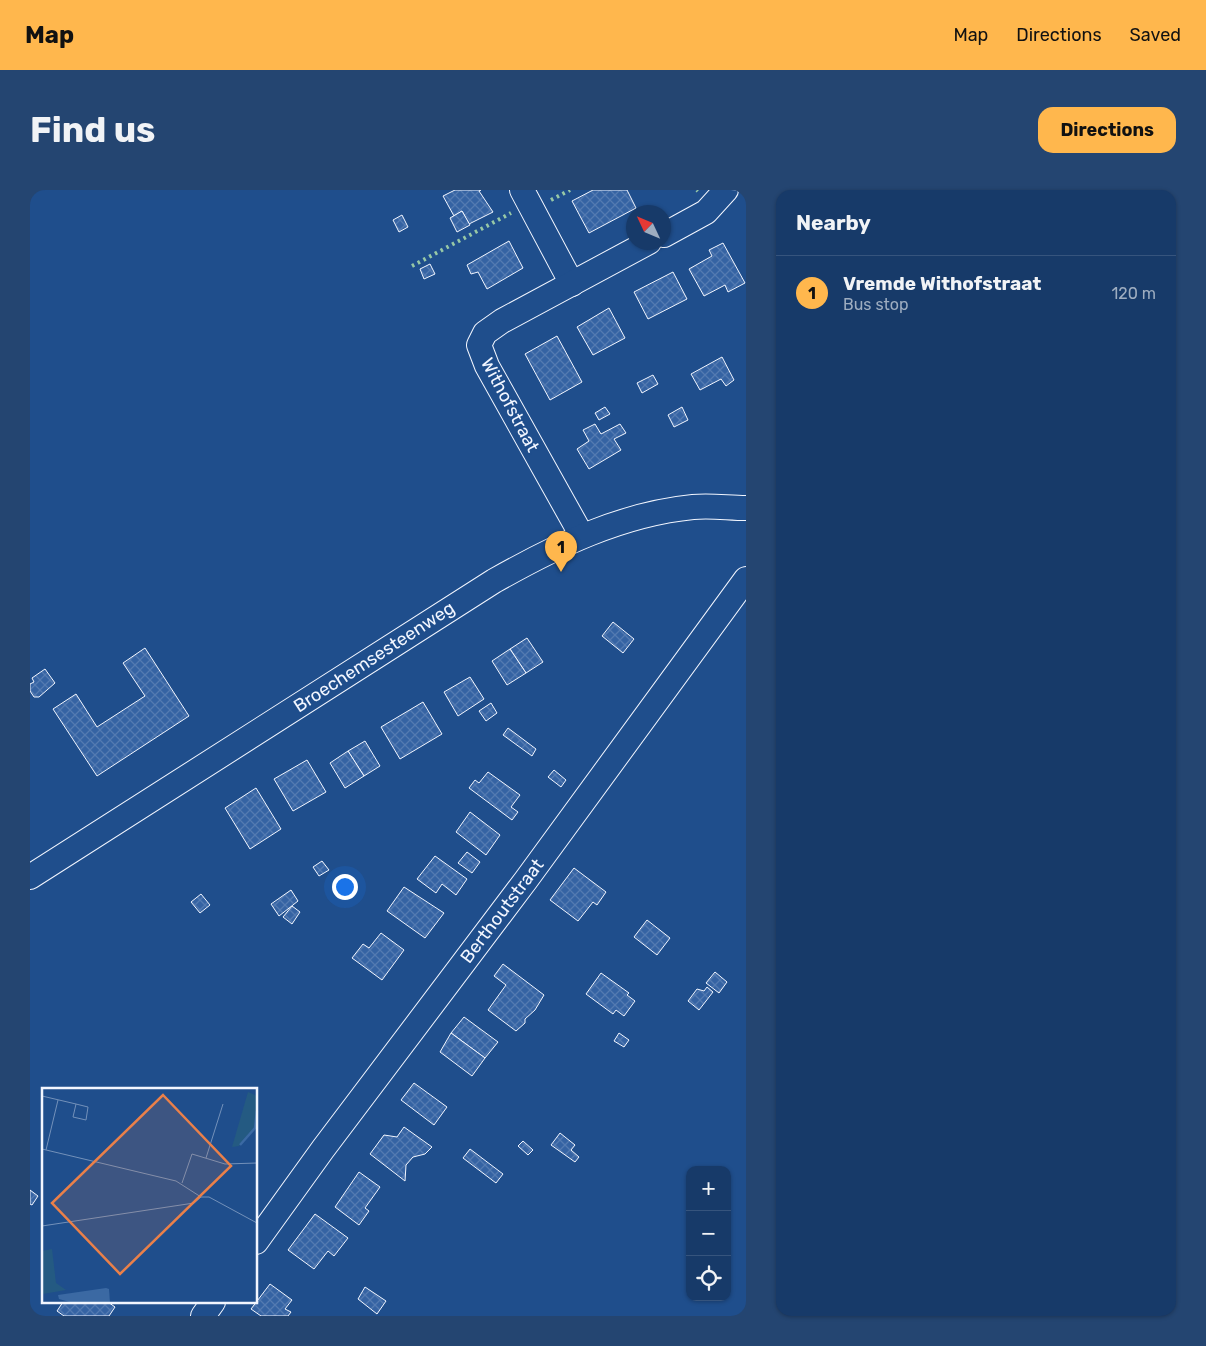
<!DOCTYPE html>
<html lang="en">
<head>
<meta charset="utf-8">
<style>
  body { margin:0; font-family:Rubik,sans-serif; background:#244571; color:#f1f3f6 }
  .controls { position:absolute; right:15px; bottom:15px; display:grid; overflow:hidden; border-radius:10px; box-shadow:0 1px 4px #0004 }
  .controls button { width:45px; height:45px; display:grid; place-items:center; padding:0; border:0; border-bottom:1px solid #36547d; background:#173a69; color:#f1f3f6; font:25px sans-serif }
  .compass { position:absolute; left:596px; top:15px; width:45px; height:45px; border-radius:50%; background:#173a69; box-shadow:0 1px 4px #0004; rotate:314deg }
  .you { position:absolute; left:314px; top:696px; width:18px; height:18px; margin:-12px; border:4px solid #fff; border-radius:50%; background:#1a73e8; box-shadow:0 0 0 8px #1a73e833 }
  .badge { display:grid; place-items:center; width:32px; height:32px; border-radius:50%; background:#ffb74d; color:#111; font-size:16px; font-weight:700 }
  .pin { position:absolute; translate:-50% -41px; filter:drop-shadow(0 1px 2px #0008) }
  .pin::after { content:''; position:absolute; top:26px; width:18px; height:15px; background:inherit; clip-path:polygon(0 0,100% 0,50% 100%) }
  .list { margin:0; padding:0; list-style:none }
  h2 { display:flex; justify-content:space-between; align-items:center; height:65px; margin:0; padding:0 20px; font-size:21px }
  h2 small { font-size:16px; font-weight:400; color:#9eadc0 }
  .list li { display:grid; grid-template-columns:32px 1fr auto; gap:15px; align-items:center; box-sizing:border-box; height:75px; padding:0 20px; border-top:1px solid #36547d }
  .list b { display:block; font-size:19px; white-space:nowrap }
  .list p { margin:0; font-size:16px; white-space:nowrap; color:#9eadc0 }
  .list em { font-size:16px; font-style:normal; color:#9eadc0 }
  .icon { flex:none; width:28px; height:28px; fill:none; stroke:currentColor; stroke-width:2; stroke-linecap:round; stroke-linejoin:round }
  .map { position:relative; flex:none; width:716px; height:1126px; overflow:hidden; border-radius:15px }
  header { display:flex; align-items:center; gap:30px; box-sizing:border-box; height:70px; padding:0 25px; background:#ffb74d; color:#111 }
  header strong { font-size:24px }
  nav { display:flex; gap:28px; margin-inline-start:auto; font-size:18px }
  .intro { display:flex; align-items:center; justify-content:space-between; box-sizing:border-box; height:120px; padding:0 30px }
  h1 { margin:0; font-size:35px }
  .button { padding:12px 22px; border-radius:15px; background:#ffb74d; color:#111; font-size:18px; font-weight:700 }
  main { display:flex; gap:30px; padding:0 30px }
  aside { flex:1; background:#173a69; border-radius:15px; box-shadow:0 1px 4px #0004 }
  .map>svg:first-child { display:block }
</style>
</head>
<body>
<header>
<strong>Map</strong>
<nav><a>Map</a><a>Directions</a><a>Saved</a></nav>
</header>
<div class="intro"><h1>Find us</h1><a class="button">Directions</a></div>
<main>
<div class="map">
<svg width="716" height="1126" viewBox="0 0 716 1126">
  <defs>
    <pattern id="building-cross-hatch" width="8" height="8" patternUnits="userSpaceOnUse" patternTransform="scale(1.25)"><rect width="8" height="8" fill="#3563a3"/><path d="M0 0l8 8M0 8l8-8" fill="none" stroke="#537ab1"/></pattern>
  </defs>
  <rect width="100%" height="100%" fill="#1f4e8c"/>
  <g fill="url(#building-cross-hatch)" stroke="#f2f6ff">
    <path d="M425,0h26l-2,1 14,21 -24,12 -7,-13 -8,5 -11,-20z"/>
    <path d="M563,0h34l9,18 -47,25 -17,-32z"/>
    <path d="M432,21l8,14 -13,7 -7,-14z"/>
    <path d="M372,25l6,12 -9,5 -6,-12z"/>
    <path d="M479,51l14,27 -36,21 -9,-17 -7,2 -4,-9z"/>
    <path d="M693,53l22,40 -17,9 -3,-7 -21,11 -15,-27 23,-13 -3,-6z"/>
    <path d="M400,74l5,10 -11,5 -4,-10z"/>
    <path d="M643,82l14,27 -39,20 -14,-27z"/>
    <path d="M579,118l16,30 -32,17 -16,-28z"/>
    <path d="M527,146l25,46 -32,18 -25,-46z"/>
    <path d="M692,167l12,23 -8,6 -5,-7 -21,11 -9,-16z"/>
    <path d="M623,185l5,9 -16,9 -5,-10z"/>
    <path d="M575,217l5,7 -11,6 -4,-7z"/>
    <path d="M652,217l6,13 -14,7 -6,-12z"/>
    <path d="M565,234l6,10 19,-10 6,9 -12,6 7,11 -32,19 -12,-20 12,-8 -6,-11z"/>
    <path d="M583,432l21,17 -11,14 -21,-17z"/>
    <path d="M497,448l16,24 -17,11 -16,-24z"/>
    <path d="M115,458l44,68 -92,60 -44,-67 23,-15 21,33 48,-31 -22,-33z"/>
    <path d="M480,459l16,24 -19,12 -15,-24z"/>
    <path d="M15,479l10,14 -16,14h-5l-4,-6v-7l4,-2 -2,-4z"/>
    <path d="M440,487l14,22 -26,17 -14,-24z"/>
    <path d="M393,512l19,32 -42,25 -19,-32z"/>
    <path d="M461,513l6,10 -11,8 -7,-10z"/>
    <path d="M478,538l28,21 -4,7 -29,-21z"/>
    <path d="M335,551l15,25 -16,10 -16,-25z"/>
    <path d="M318,561l16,25 -19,12 -15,-25z"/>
    <path d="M277,570l19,32 -33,19 -19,-32z"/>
    <path d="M524,580l12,10 -5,7 -13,-10z"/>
    <path d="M458,582l32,23 -9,12 7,5 -6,8 -43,-32 6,-8 4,3z"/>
    <path d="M226,598l25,41 -31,20 -25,-41z"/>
    <path d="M440,622l30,23 -14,20 -30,-23z"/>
    <path d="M437,662l13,10 -8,11 -14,-10z"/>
    <path d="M405,666l32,23 -11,16 -14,-11 -6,9 -19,-14z"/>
    <path d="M292,671l7,9 -10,6 -6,-9z"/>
    <path d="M544,678l32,24 -9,13 -4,-3 -15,19 -28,-21z"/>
    <path d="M374,697l40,26 -19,25 -38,-27z"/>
    <path d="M261,700l7,11 -19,15 -8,-12z"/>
    <path d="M171,704l9,11 -10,8 -9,-11z"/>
    <path d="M262,716l8,6 -8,12 -9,-7z"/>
    <path d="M617,730l23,18 -13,17 -23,-18z"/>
    <path d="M351,743l23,17 -22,30 -30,-22 11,-14 6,4z"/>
    <path d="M473,774l41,31 -9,15 -10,9v4l-9,8 -28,-21 18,-25 -12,-9z"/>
    <path d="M685,782l12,10 -8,11 -13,-10z"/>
    <path d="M571,783l28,20 -2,2 8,6 -11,15 -8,-6 -3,4 -27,-20z"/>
    <path d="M677,797l6,5 -14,18 -11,-9 9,-12 7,2z"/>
    <path d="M434,827l34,25 -13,16 -34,-25z"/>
    <path d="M421,843l34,25 -13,18 -32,-24z"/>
    <path d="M589,843l10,7 -5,7 -10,-6z"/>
    <path d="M384,893l33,24 -13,18 -33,-25z"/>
    <path d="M374,937l28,20 -7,7 -12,3 -7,8 -1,16 -35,-27 14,-19 13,2z"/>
    <path d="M530,943l15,12 -4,5 8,7 -4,5 -24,-17z"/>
    <path d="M493,951l10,9 -5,5 -10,-9z"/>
    <path d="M440,959l33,25 -7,9 -33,-25z"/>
    <path d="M329,982l21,15 -15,21 4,3 -10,14 -24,-18z"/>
    <path d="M0,1000l8,6 -6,9 -2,-1z"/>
    <path d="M285,1024l33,24 -14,18 -6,-5 -14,18 -26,-19z"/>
    <path d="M240,1094l22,16 -7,9 6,3 -3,4h-27l-10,-7z"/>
    <path d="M335,1097l21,14 -9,13 -19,-15z"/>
    <path d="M33,1112h45l7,5 -6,9h-45l-7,-5z"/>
  </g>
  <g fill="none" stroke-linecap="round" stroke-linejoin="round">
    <defs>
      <g id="minor">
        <path d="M492,0l50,94"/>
        <path d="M634,45l42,-23 20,-22"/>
        <path d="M552,346l-95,-170 -8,-21 6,-12 17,-12 147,-79"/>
        <path d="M0,687l464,-296c62,-35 127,-67 199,-74 17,-2 36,1 53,1"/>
        <path d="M226,1052l67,-93 203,-269 220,-301"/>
        <path d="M173,1126l10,-14"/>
      </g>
    </defs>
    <use href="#minor" stroke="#f2f6ff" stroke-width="26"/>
    <use href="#minor" stroke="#1f4e8c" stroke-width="24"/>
    <g stroke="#97c8a6" stroke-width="4" stroke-dasharray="2.5 4" stroke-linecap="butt">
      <path d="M667,0l1,1"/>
      <path d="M521,10l19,-10"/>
      <path d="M382,76l99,-53"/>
    </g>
  </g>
  <g text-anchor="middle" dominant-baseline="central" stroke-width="4" stroke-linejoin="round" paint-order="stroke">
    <g font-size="18" fill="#f2f6ff" stroke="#1f4e8c">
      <text transform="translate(480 215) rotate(62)">Withofstraat</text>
      <text transform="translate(344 467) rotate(-33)">Broechemsesteenweg</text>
      <text transform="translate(472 721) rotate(-53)">Berthoutstraat</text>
    </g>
  </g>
  <g transform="translate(12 898)">
    <rect width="215" height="215" fill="#1f4e8c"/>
    <path d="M10,161l4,34 10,7 -23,4 -1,-43z" fill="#245a82"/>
    <path d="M206,4l9,4 -2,32 -16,18 -7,1z" fill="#245a82"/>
    <path d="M64,200l3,1 1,14h-37l-14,-4 -1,-4z" fill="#3b69a3"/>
    <path fill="none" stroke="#3b69a3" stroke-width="2.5" d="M198,57l15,-17 2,-17"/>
    <path fill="none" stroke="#7391ba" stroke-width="1" d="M0,8l34,8 -3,13 13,3 2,-13 -12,-3M0,61l134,32 25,16M4,62l12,-50M164,70l17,-54M140,95l10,-29 33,10 32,-1M159,109h8l48,26M0,138l152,-23 7,-6"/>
    <path fill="#ea8049" fill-opacity="0.15" stroke="#ea8049" stroke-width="2.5" d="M121,7l68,71 -111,108 -68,-71z"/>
    <rect width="215" height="215" fill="none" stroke="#f2f6ff" stroke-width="2.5"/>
  </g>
</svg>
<div class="controls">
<button>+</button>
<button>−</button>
<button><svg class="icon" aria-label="locate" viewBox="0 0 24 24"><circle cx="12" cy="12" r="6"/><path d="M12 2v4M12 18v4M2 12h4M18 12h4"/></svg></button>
</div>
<svg class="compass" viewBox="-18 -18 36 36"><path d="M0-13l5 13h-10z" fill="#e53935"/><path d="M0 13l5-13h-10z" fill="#9eadc0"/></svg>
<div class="you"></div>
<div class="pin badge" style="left:531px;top:382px">1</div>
</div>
<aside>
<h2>Nearby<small></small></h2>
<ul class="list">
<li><span class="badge">1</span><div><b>Vremde Withofstraat</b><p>Bus stop</p></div><em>120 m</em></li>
</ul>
</aside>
</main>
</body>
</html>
